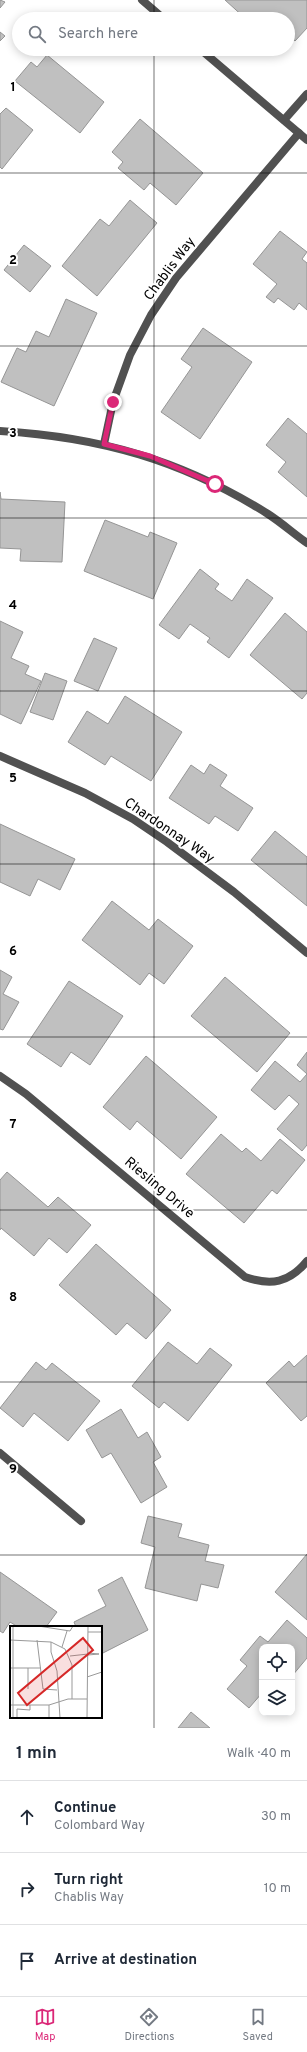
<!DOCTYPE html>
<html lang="en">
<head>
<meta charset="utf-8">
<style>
  body { margin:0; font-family:Overpass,sans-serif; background:#f2f2f3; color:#1f2937 }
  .controls { position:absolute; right:12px; bottom:12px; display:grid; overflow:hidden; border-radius:8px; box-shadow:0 2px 10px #0003 }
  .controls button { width:36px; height:36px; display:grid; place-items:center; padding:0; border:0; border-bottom:1px solid #e0e1e3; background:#fff; color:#1f2937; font:20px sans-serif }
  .stop { position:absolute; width:12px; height:12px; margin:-9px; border:3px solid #db2777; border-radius:50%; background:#fff }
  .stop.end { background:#db2777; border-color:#fff; box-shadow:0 1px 4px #0008 }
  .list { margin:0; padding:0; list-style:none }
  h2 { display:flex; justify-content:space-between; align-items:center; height:52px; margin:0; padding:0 16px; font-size:17px }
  h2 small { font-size:13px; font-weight:400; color:#747a83 }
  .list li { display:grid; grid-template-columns:26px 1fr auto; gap:12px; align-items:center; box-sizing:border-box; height:72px; padding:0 16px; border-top:1px solid #e0e1e3 }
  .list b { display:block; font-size:15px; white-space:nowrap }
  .list p { margin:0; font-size:13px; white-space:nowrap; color:#747a83 }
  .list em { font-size:13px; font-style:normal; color:#747a83 }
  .icon { flex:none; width:22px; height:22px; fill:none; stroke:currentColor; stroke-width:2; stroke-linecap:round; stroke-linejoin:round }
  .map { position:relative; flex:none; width:307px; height:1728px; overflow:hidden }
  .search { position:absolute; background:#fff; box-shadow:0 2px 10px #0003; left:12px; right:12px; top:12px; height:44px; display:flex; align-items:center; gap:10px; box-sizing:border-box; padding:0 14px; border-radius:22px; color:#747a83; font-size:15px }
  .sheet { height:268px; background:#fff }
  nav { display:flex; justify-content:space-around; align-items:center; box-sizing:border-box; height:56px; border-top:1px solid #e0e1e3; background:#fff; font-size:11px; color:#747a83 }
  nav a { display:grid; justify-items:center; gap:2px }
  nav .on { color:#db2777 }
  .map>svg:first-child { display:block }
</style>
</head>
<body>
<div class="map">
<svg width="307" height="1728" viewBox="0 0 307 1728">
  <rect width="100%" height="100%" fill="#fff"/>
  <g fill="#c0c0c0" stroke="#959595">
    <path d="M0,0l5,2 -5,6z"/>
    <path d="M225,0h82v28l-12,13 -7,-6v-16h-31l-6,-6 -5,6z"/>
    <path d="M0,32l5,4 -5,5z"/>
    <path d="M47,55l57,47 -24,31 -65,-52 16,-19 6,5z"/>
    <path d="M6,108l27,22 -31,39 -2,-2v-53z"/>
    <path d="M140,119l63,54 -27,32 -26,-22 -6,7 -26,-22 5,-6 -11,-10z"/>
    <path d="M130,200l27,23 -60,73 -35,-30 38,-47 9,7z"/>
    <path d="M280,231l27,21 -5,7 5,4v47l-8,-7 -5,7 -16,-12 -4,5 -8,-6 11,-13 -24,-20z"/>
    <path d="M24,245l27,21 -21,26 -26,-22z"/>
    <path d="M66,299l31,14 -43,93 -53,-24 16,-34 9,4 10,-21 13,6z"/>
    <path d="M203,328l49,34 -52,77 -39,-27 31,-45 -11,-8z"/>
    <path d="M288,418l19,16v63l-29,-25 8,-10 -20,-17z"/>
    <path d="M0,492l1,7 64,3 -3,60 -42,-1 1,-12 -21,-1z"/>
    <path d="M105,520l43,17 2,-5 27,11 -24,56 -69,-28z"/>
    <path d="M200,569l19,15 -4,5 17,12 15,-22 26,19 -44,60 -22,-16 3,-4 -20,-14 -11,15 -20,-14z"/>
    <path d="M285,613l22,19v61l-5,6 -52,-44z"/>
    <path d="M0,621l23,11 -12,26 18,8 -4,8 16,7 -20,43 -21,-10z"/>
    <path d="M94,638l23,10 -19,43 -24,-10z"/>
    <path d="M45,673l22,8 -14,39 -23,-8z"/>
    <path d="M125,696l57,36 -31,49 -40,-25 -6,9 -37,-23 19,-31 21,13z"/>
    <path d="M210,764l17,11 -7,11 33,22 -15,23 -23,-15 -6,8 -40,-26 22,-33 13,9z"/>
    <path d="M0,824l75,35 -15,31 -22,-11 -8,17 -30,-14z"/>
    <path d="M275,831l32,26v49l-56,-46z"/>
    <path d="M112,901l37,29 9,-11 35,27 -29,38 -15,-11 -9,12 -58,-45z"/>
    <path d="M0,970l12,7 -9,17 16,8 -16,28 -3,-1z"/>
    <path d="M225,977l65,56 -33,39 -66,-56z"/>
    <path d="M69,981l54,35 -33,49 -19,-13 -10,15 -34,-23z"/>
    <path d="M307,1052v22l-10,-9z"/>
    <path d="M146,1056l71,61 -36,42 -44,-38 -7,9 -27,-23z"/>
    <path d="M275,1061l25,21 7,-8v71l-5,6 -25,-22 22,-25 -10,-9 -14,15 -24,-20z"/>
    <path d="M221,1134l21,18 4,-4 15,13 19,-22 25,21 -28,34 -5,-4 -28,33 -58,-49z"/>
    <path d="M7,1172l41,35 10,-10 33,28 -24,28 -18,-15 -15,18 -33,-28 -1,2v-50z"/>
    <path d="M96,1244l75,66 -25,29 -19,-16 -11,12 -57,-50z"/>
    <path d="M168,1342l29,22 13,-16 22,17 -44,56 -24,-19 -5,6 -27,-22z"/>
    <path d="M307,1355v61l-6,5 -35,-38 23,-22 5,6z"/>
    <path d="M36,1362l10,8 6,-7 48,38 -32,40 -34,-28 -11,14 -23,-19z"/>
    <path d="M121,1409l17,29 9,-6 14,25 -8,5 14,25 -26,16 -30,-50 -9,5 -16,-28z"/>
    <path d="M148,1516l34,8 -4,13 31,8 -4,16 19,4 -6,23 -17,-4 -4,17 -52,-13 10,-41 -14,-4z"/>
    <path d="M307,1554v66l-32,-28z"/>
    <path d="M0,1572l57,40 -11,15h-28l-8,-5 -7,11 -3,-2z"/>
    <path d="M122,1577l26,53 -47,24v-27h-25l-2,-5 32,-16 -8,-16z"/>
    <path d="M287,1620l20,18v20l-15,18v-29h-30v46l-13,15 -22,-19 20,-23 -7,-6 20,-24 8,6z"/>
    <path d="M191,1712l19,16h-32z"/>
  </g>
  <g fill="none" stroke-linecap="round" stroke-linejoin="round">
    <path stroke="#515151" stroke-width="8" d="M284,120l23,-26"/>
    <g stroke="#515151" stroke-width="8">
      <path d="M142,0l22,19"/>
      <path d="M200,49l107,91"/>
      <path d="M0,431c100,6 182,29 268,83 14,9 26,20 39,29"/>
      <path d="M104,444l9,-42 17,-47 21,-40 25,-37 123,-145"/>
      <path d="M0,756l85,37 48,26 34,23 67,50 73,61"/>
      <path d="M0,1076l26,18 219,183c26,9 44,6 62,-16"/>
      <path d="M0,1453l81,68"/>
    </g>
  </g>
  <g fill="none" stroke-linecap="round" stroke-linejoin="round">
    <path stroke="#db2777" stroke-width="5" d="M113,402l-9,42 46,12 65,28"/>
  </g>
  <path fill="none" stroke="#000" stroke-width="1" stroke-opacity="0.55" d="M154,0v19M154,49v1679M0,173h307M0,346h307M0,518h307M0,691h307M0,864h307M0,1037h307M0,1210h307M0,1382h307M0,1555h307"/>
  <g text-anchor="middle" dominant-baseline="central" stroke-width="4" stroke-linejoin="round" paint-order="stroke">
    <g font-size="14" fill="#000" stroke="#fff">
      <text transform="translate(170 269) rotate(-53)">Chablis Way</text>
      <text transform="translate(169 831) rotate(34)">Chardonnay Way</text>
      <text transform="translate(159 1188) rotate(40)">Riesling Drive</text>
    </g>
  </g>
  <g transform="translate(10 1626)">
    <rect width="92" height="92" fill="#fff"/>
    <path fill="none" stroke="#999" stroke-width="1" d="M28,0l32,5 3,-5M78,6h14M0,14l41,2 14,7 7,16v34M27,14l6,49 14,1M41,16v10l6,19 3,47M52,21l5,-16M78,29l11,-1 -11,-1M60,30l18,-2M0,42h31M77,51l15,-5M18,63v-21M0,79h39l19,-6h19M39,79v13M3,92v-92M7,92v-9l13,1v-5M77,92l1,-92"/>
    <path fill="#d62828" fill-opacity="0.15" stroke="#d62828" stroke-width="2" d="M73,12l10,12 -66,55 -9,-12z"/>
    <rect width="92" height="92" fill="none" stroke="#000" stroke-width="2"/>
  </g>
  <g font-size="13" text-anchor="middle" font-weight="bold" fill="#000" stroke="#fff" stroke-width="4" stroke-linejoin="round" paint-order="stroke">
    <text x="13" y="91">1</text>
    <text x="13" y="264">2</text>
    <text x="13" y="437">3</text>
    <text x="13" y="609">4</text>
    <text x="13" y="782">5</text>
    <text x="13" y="955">6</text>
    <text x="13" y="1128">7</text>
    <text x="13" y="1301">8</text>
    <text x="13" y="1473">9</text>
  </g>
</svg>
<div class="controls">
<button><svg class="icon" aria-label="locate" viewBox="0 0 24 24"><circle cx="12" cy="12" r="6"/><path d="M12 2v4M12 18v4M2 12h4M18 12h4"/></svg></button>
<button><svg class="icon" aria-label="layers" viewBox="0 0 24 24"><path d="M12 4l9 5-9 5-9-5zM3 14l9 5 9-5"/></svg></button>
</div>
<div class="stop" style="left:215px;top:484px"></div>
<div class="stop end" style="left:113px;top:402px"></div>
<div class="search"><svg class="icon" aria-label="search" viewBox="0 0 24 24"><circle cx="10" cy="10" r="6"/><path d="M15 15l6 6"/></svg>Search here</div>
</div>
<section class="sheet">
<h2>1 min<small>Walk · 40 m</small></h2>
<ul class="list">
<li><svg class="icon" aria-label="ahead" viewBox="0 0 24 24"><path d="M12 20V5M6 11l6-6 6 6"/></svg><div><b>Continue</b><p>Colombard Way</p></div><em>30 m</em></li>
<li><svg class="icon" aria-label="right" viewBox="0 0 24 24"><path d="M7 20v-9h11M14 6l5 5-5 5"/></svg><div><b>Turn right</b><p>Chablis Way</p></div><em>10 m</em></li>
<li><svg class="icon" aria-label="arrive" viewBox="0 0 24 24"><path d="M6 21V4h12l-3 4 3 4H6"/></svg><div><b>Arrive at destination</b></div></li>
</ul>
</section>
<nav>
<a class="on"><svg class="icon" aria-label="map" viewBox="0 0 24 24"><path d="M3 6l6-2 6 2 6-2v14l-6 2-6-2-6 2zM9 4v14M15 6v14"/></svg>Map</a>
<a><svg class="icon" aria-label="directions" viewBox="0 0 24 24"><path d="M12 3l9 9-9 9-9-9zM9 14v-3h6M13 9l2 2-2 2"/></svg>Directions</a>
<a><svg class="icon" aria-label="saved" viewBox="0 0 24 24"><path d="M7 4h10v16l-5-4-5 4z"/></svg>Saved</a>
</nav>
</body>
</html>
